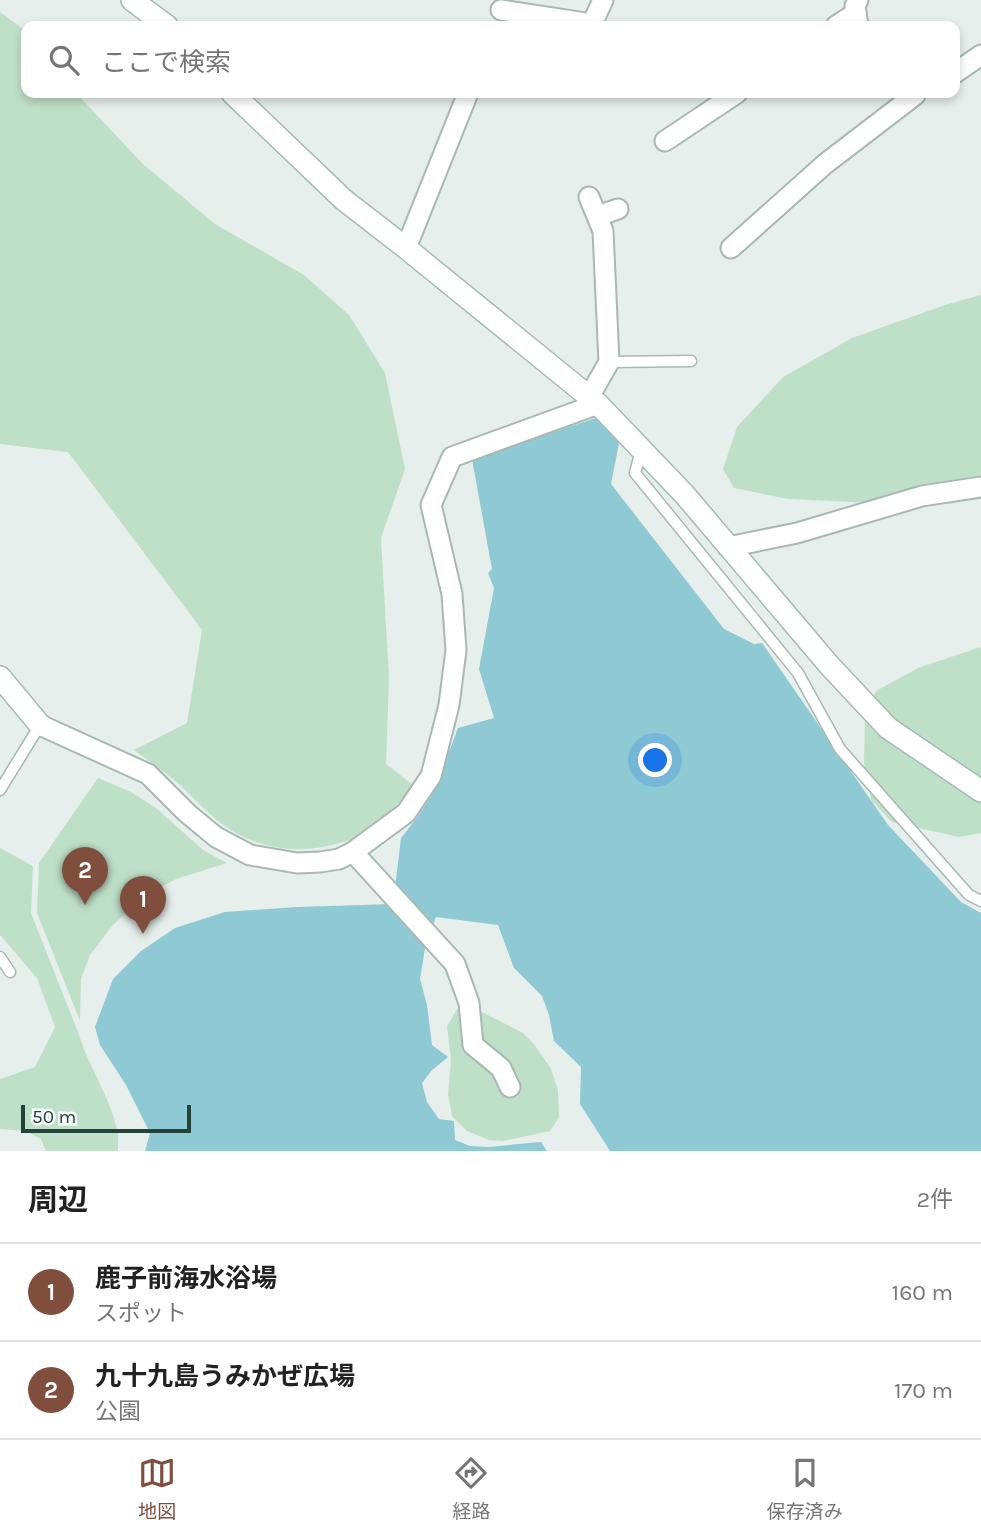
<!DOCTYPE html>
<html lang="ja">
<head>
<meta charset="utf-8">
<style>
  body { margin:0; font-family:Karla,"Noto Sans JP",sans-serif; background:#f6f6f6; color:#222 }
  .scale { position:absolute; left:21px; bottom:18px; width:170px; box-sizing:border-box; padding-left:7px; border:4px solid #24423a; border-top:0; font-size:19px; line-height:24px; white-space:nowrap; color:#24423a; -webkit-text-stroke:5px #f7fbf9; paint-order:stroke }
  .you { position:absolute; left:656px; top:761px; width:24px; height:24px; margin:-18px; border:5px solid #fff; border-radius:50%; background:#1a73e8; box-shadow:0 0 0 10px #1a73e833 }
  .badge { display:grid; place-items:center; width:46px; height:46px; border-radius:50%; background:#804e3d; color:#fff; font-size:23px; font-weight:700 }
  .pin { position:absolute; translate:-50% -58px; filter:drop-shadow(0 2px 4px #0008) }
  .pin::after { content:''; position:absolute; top:37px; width:24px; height:21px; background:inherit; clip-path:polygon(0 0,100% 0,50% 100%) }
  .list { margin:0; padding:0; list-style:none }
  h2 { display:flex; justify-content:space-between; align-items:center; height:91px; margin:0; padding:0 28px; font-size:30px }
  h2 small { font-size:23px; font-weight:400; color:#767676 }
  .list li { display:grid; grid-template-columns:46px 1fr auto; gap:21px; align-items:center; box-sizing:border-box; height:98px; padding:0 28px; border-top:2px solid #e0e0e0 }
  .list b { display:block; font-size:26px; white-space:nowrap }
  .list p { margin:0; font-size:23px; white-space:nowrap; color:#767676 }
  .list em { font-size:23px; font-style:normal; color:#767676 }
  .icon { flex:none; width:38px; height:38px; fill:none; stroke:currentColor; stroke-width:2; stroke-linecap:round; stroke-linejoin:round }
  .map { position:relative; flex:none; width:981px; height:1151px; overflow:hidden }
  .search { position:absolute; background:#fff; box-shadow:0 4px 10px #0003; left:21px; right:21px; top:21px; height:77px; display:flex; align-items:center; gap:18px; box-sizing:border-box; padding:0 24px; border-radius:14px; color:#767676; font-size:26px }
  .sheet { height:287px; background:#fff }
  nav { display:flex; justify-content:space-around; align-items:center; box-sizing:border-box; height:98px; border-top:2px solid #e0e0e0; background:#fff; font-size:19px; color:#767676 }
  nav a { display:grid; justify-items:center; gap:4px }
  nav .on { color:#804e3d }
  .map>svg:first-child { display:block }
</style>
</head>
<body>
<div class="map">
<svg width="981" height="1151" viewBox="0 0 981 1151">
  <rect width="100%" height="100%" fill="#e6efeb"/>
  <g fill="#bfe0c8">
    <path d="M0,12l26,19v62h50l67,71 72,60 89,51 45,40 36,58 20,96 -24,69 8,139 -3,87 27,21c-14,19 -30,36 -50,49 -6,4 -13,6 -20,8 -37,12 -75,9 -109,-10 -24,-14 -40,-35 -61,-53 -12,-10 -26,-19 -39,-29l53,-27 15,-93 -134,-178 -68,-8z"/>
    <path d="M981,295v201l-86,8 -107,-5 -54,-11 -11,-19 14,-42 46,-50 69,-39 93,-33z"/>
    <path d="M981,647v186l-22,4 -67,-15 -21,-22 -7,-37 1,-46 11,-26 42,-23z"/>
    <path d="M98,778l33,14 25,16 47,42 24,13 -51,16 -34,18 -29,28 -23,30 -9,24 -1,42 -43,-108 2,-50z"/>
    <path d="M0,848l33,18 -2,47 48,122c10,32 30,60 38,94 2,7 1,15 1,22h-72l-5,-12 -16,-8 -25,-2v-50l35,-12 20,-40 -18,-49 -37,-43z"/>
    <path d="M457,1009l21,1 45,23 11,11 17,25 7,21 1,27 -9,14 -47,10 -14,-1 -22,-9 -15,-15 -4,-22 3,-33 -4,-35z"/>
  </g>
  <path fill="#8ec9d4" d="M596,418l23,25 -8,41 113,145 30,15 8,-1 126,182 73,77 20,11v238h-371l-30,-47 1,-37 -27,-26 -5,-26 -7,-19 -28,-28 -16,-43 -62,-8 -10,25 -6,37 7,26 5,40 16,12 -16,13 -10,13 5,19 12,17 15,2 1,19 15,6 18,1 53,-5 6,9h-402l5,-18 -24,-48 -26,-40 -5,-18 18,-48 28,-28 34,-23 50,-16 72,-5 96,-3 8,-66 18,-23 15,-23 24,-64 36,-10 -15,-49 15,-81 -6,-15 4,-4 -20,-110z"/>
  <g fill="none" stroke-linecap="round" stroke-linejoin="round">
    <defs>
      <g id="lane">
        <path d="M609,362l82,-1"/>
        <path d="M641,450l-6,23 163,200 42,76 129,146 12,6"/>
        <path d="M0,790l40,-65"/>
        <path d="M0,957l10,15"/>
      </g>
      <g id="street">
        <path d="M858,0l-3,6 3,20"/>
        <path d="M501,10l91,14 11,-24"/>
        <path d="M836,26l20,-13"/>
        <path d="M955,73l26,-18"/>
        <path d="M665,141l72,-48"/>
        <path d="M589,197l14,34 6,131 -20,35"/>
        <path d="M597,216l21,-7"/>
        <path d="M406,248l62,-155"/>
        <path d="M731,248l94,-84 90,-69"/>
        <path d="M728,547l69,-14 125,-37 59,-9"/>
        <path d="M40,725l108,49 39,39 29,24 34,18 47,8 23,-1 19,-3 14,-7 102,112 14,39 4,42 28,23 9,19"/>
        <path d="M353,852l53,-39 25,-37 18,-71 7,-55 -4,-56 -21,-89 21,-48 146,-53"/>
      </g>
      <g id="secondary">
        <path d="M132,0l35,26"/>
        <path d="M232,93l112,107 62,48 192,156 87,91 144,170 59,63 93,63"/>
        <path d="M0,677l40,48"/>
      </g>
    </defs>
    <use href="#lane" stroke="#a8b8b2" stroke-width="13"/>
    <use href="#street" stroke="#a8b8b2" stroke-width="23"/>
    <use href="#secondary" stroke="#a4bbb3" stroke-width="24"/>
    <use href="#lane" stroke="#fff" stroke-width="10"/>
    <use href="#street" stroke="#fff" stroke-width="19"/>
    <use href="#secondary" stroke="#fff" stroke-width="21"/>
  </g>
</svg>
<div class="scale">50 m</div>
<div class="you"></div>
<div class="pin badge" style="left:143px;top:934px">1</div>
<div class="pin badge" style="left:85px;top:905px">2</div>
<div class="search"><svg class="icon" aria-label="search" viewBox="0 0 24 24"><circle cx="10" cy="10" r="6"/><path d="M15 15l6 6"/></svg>ここで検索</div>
</div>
<section class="sheet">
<h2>周辺<small>2件</small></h2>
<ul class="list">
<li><span class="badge">1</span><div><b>鹿子前海水浴場</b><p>スポット</p></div><em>160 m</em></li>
<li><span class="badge">2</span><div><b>九十九島うみかぜ広場</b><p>公園</p></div><em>170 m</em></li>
</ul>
</section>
<nav>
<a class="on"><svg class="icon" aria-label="map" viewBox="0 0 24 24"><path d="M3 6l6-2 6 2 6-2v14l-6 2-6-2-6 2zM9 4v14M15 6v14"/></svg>地図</a>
<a><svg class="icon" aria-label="directions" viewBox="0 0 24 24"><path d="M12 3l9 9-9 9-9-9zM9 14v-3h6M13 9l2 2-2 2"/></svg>経路</a>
<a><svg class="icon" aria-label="saved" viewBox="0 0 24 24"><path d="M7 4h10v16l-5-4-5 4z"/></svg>保存済み</a>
</nav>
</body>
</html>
